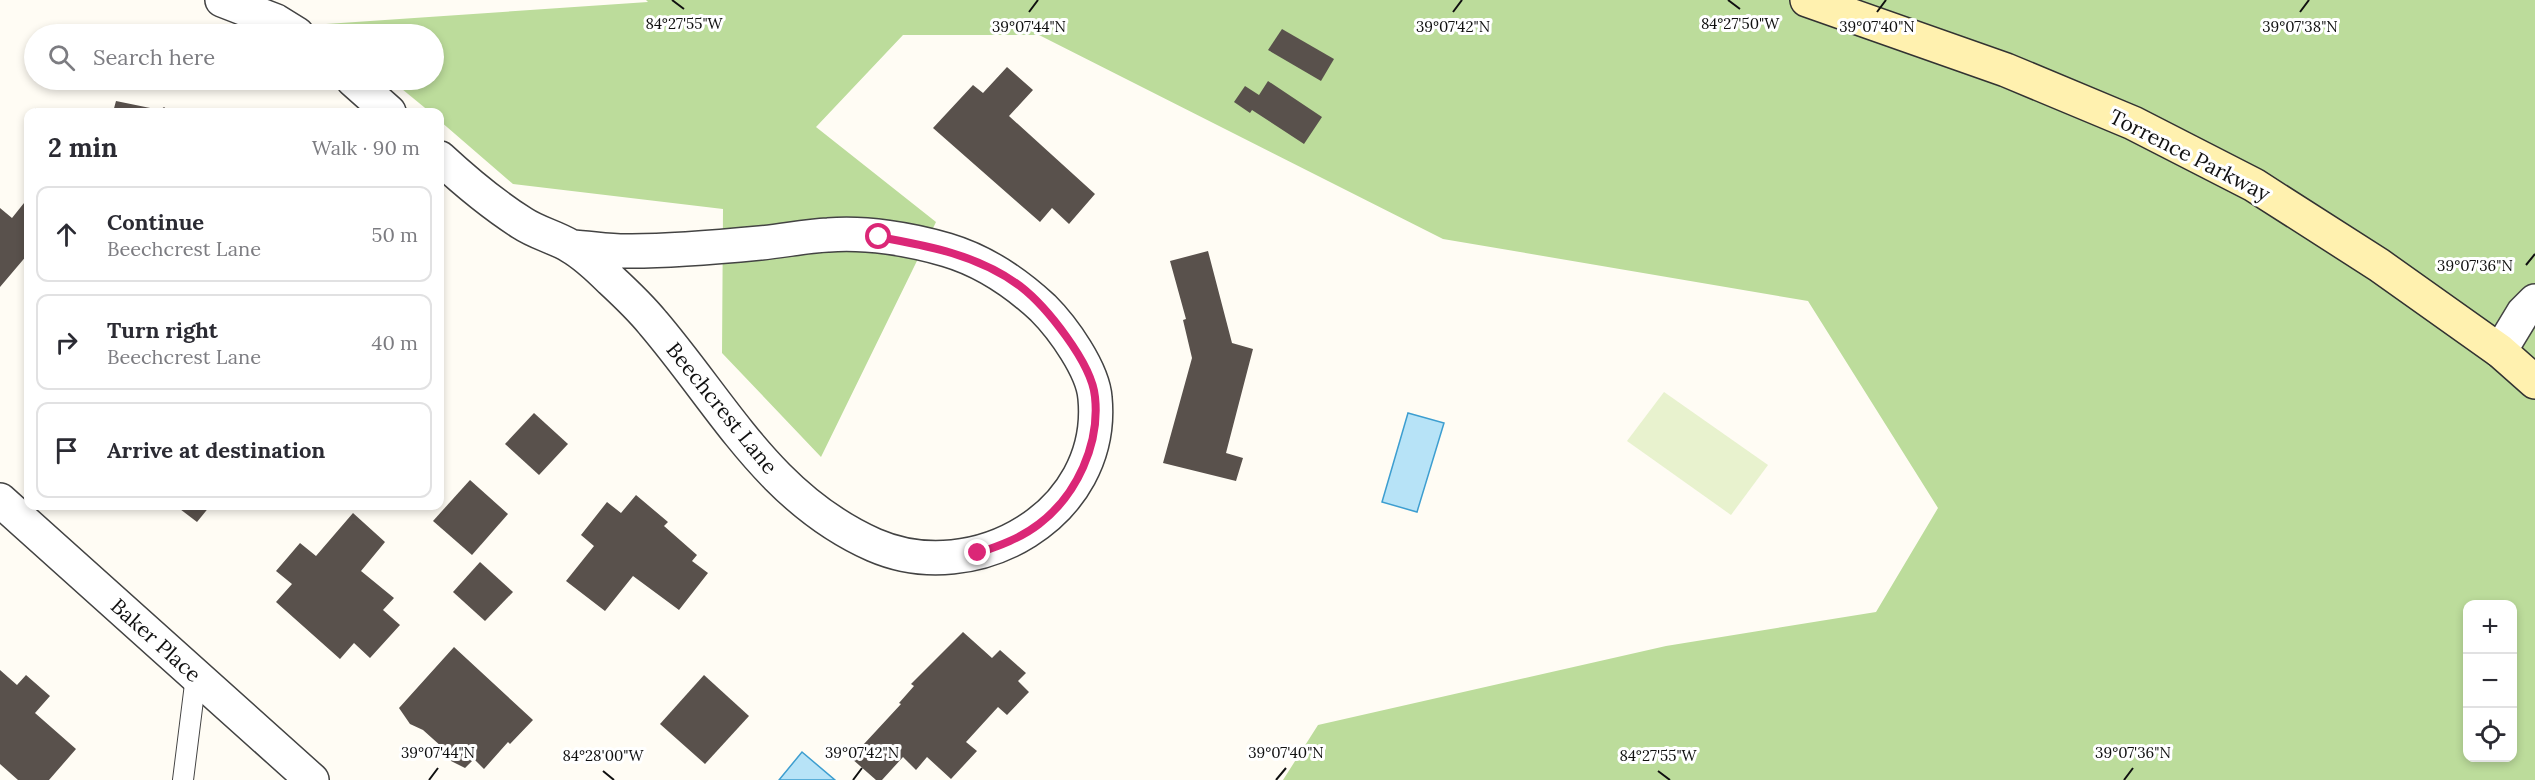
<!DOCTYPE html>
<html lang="en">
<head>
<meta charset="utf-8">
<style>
  body { margin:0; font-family:Lora,serif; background:#f7f7f7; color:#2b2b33 }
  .controls { position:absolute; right:18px; bottom:18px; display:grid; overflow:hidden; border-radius:12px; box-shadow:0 3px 9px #0003 }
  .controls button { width:54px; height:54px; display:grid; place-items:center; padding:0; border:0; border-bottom:2px solid #e1e1e2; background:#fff; color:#2b2b33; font:30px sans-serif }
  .stop { position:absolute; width:18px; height:18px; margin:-14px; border:4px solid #db2777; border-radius:50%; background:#fff }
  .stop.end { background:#db2777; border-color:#fff; box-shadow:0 2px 6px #0008 }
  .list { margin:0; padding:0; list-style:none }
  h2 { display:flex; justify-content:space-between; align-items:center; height:78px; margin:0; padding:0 24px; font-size:26px }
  h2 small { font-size:20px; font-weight:400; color:#7c7c81 }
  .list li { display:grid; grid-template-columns:39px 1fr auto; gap:18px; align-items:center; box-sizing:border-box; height:96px; margin:0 12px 12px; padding:0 12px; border:2px solid #e1e1e2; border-radius:12px }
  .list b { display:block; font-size:22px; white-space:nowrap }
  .list p { margin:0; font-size:20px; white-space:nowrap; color:#7c7c81 }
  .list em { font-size:20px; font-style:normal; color:#7c7c81 }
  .icon { flex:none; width:33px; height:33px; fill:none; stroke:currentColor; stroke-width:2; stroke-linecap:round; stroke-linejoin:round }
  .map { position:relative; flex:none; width:2535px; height:780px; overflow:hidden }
  .search { position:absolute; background:#fff; box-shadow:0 3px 9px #0003; left:24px; top:24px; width:420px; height:66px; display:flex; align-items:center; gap:15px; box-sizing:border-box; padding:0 21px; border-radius:33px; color:#7c7c81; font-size:22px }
  .panel { position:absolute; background:#fff; box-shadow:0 3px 9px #0003; left:24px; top:108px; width:420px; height:402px; border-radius:12px }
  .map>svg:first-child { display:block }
</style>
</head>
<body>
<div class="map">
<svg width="2535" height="780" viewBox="0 0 2535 780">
  <rect width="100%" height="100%" fill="#fffcf4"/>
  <path fill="#bcdc9b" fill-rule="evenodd" d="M646,0h1889v780h-1252l35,-55 348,-79 210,-34 62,-104 -130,-207 -365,-62 -404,-204h-136l-87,92 120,95 -115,235 -99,-104 1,-144 -210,-25 -73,-63v-9h-10l-39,-32h43v-46h-95l-13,-10 322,-22zM2468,604h44v154h-44z"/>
  <path fill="#e8f2ce" d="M1664,392l104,73 -37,50 -104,-74z"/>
  <g fill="#b7e3f7" stroke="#3d9ed0" stroke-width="1.5">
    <path d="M1408,413l36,10 -27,89 -35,-10z"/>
    <path d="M802,752l33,28h-56z"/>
  </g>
  <g fill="#59514c">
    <path d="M1282,29l52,30 -13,22 -53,-31z"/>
    <path d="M1007,67l26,23 -24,26 86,78 -26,30 -17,-16 -12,14 -107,-94 40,-43 10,8z"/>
    <path d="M1268,81l54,36 -18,27 -52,-34 -2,3 -16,-11 11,-16 14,9z"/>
    <path d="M116,101l44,9 4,-3 6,5h-57z"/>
    <path d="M35,108l19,4h-19z"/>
    <path d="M28,198v56l-28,33v-79l12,10z"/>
    <path d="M1208,251l24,92 21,6 -27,104 17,5 -7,23 -73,-18 29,-105 -9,-38 3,-1 -16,-58z"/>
    <path d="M534,413l34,31 -29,31 -34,-31z"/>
    <path d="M470,480l38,34 -36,41 -39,-34z"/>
    <path d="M636,495l32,27 -4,4 33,29 -5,6 16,12 -29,37 -46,-34 -28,35 -39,-30 28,-35 -13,-11 26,-33 14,11z"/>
    <path d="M176,506h34l-13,16z"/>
    <path d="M353,513l32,29 -24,29 33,27 -11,12 17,15 -30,33 -16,-15 -14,16 -64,-57 16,-18 -16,-13 24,-28 16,13z"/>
    <path d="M480,562l33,30 -28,29 -32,-29z"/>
    <path d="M963,632l29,26 8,-8 26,23 -8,8 11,11 -22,23 -9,-8 -32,35 11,9 -26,28 -24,-22 -11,13 -13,-13 -21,23h-6l-25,-22 50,-54 -2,-1 15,-17 -3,-2z"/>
    <path d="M454,647l79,73 -23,24 -2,-2 -24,27 -10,-10 -9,9 -14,-7 -9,-14 -19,-17 -13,-6 -11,-16z"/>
    <path d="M0,670l17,15 9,-10 24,21 -15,17 41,36 -27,31h-31l-18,-16z"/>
    <path d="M704,675l45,41 -44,48 -45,-40z"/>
  </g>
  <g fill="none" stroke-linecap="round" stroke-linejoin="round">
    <defs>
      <path id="lane" d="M183,780l13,-104"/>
      <g id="street">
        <path d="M222,0l54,21 21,13"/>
        <path d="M353,80l36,32"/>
        <path d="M440,158c26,24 52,46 82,65 15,10 33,14 48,23 14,8 29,22 41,34 14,13 29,27 42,43 70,82 117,176 221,222 101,44 232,-31 221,-147 -2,-28 -32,-70 -52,-90 -28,-26 -59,-47 -96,-58 -37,-11 -81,-18 -119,-15 -23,1 -45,6 -68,8 -42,4 -85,8 -128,8 -20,1 -40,-3 -60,-4"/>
        <path d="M2500,351l23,-38 12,-12"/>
        <path d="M0,500l312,280"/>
      </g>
      <path id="secondary" d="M1807,0l199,70 127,53 121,62 125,80 121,86 35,31"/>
    </defs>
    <use href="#lane" stroke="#434343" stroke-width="22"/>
    <use href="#street" stroke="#434343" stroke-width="36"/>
    <use href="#secondary" stroke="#323232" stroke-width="36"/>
    <use href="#lane" stroke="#fff" stroke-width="20"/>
    <use href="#street" stroke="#fff" stroke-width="33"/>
    <use href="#secondary" stroke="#fff1af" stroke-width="33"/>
  </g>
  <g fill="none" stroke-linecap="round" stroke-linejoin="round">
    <path stroke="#db2777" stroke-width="8" d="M879,237c50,9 99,18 141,49 26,20 72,77 75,111 5,47 -18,98 -56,127 -18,14 -40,22 -61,29"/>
  </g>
  <path fill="none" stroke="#101010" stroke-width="2" d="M672,0l12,9M1728,0l12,9M1029,12l9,-12M1453,12l9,-12M1877,12l9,-12M2300,12l9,-12M2526,265l9,-11M603,771l11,9M1658,771l12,9M429,780l9,-12M853,780l9,-12M1276,780l10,-12M2124,780l9,-12"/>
  <g text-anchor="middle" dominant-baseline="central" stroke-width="6" stroke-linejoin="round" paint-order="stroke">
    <g font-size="21" fill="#101010" stroke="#fff">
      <text transform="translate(2190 155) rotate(27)">Torrence Parkway</text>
      <text transform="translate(722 408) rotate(51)">Beechcrest Lane</text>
      <text transform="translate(156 640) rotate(42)">Baker Place</text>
    </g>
  </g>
  <g font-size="15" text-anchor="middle" fill="#101010" stroke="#fff" stroke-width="6" stroke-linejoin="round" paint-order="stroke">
    <text x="684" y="29">84°27'55"W</text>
    <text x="1740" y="29">84°27'50"W</text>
    <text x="1029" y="32">39°07'44"N</text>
    <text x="1453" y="32">39°07'42"N</text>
    <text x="1877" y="32">39°07'40"N</text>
    <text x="2300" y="32">39°07'38"N</text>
    <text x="2475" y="271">39°07'36"N</text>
    <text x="438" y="758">39°07'44"N</text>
    <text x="862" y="758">39°07'42"N</text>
    <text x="1286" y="758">39°07'40"N</text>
    <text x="2133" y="758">39°07'36"N</text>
    <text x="603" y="761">84°28'00"W</text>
    <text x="1658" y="761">84°27'55"W</text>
  </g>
</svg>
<div class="controls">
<button>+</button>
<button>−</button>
<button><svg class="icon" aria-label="locate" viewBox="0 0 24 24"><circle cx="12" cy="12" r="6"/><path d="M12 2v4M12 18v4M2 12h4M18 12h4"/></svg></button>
</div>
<div class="stop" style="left:879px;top:237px"></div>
<div class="stop end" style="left:978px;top:553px"></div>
<div class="search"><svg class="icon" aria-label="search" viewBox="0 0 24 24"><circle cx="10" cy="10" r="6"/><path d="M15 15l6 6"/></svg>Search here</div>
<section class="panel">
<h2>2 min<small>Walk · 90 m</small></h2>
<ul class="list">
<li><svg class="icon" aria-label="ahead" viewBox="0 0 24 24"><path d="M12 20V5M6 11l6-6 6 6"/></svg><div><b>Continue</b><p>Beechcrest Lane</p></div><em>50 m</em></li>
<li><svg class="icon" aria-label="right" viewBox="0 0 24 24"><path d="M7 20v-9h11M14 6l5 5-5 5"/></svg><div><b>Turn right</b><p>Beechcrest Lane</p></div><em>40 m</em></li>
<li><svg class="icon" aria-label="arrive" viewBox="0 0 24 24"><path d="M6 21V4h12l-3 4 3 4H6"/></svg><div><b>Arrive at destination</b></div></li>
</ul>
</section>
</div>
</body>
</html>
